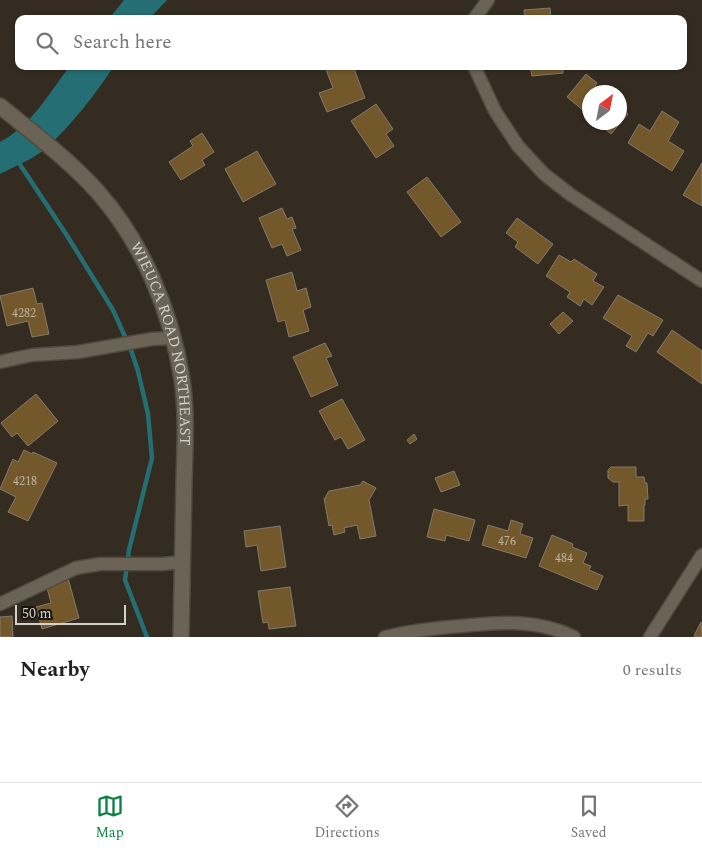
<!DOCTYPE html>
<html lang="en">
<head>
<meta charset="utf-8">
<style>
  body { margin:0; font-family:Spectral,serif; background:#f6f6f6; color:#202124 }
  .compass { position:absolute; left:582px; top:85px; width:45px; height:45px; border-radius:50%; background:#fff; box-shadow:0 1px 4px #0004; rotate:32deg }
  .scale { position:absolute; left:15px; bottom:12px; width:111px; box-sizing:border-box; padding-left:5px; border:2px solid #d5d0c9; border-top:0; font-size:14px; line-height:18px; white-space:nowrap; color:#d5d0c9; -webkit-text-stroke:4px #191510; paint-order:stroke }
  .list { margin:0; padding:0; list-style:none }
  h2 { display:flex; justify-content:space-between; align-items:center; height:65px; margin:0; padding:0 20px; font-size:21px }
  h2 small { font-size:16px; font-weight:400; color:#757577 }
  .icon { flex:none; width:28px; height:28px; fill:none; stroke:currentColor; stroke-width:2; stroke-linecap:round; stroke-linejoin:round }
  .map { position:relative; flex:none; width:702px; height:637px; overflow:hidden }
  .search { position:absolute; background:#fff; box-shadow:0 1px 4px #0004; left:15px; right:15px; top:15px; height:55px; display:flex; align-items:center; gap:12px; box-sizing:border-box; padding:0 18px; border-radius:10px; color:#757577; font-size:19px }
  .sheet { height:145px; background:#fff }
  nav { display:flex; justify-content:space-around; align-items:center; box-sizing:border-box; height:70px; border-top:1px solid #e0e0e0; background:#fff; font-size:14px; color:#757577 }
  nav a { display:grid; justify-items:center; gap:2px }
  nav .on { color:#0b8043 }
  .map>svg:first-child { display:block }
</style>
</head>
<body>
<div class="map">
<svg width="702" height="637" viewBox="0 0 702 637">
  <rect width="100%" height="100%" fill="#342c21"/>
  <g fill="#256e73">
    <path d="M124,0h43l-18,19h-40z"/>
    <path d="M70,66h44c-18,28 -47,65 -73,86 -12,9 -28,15 -41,22v-32c31,-16 49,-49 70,-76z"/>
  </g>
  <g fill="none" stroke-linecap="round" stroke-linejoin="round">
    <path stroke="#256e73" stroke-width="4.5" d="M17,160l49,74 47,76 18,40 7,21 10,43 4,44 -23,92 -4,30 22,57"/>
  </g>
  <g fill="#73582c" stroke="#837a6d">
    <path d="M550,8l1,11h-26l-1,-9z"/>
    <path d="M328,66h25l12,32 -38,14 -8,-19 14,-5 -8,-21z"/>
    <path d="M530,66h33v7l-31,3z"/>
    <path d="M586,74l11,9 -2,3 7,6h-12v24l-23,-19z"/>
    <path d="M376,104l17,25 -7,5 8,12 -18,12 -25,-37z"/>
    <path d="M620,107l8,7 -17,20 -14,-12h23z"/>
    <path d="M662,111l17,11 -11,19 16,10 -12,20 -44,-28 11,-19 11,7z"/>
    <path d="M202,133l12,19 -12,8 3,5 -24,15 -12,-18 24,-16 -3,-5z"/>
    <path d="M257,151l19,33 -33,18 -18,-33z"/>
    <path d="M702,163v43l-19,-11z"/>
    <path d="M427,177l34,45 -20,15 -34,-45z"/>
    <path d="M282,208l5,11 5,-2 4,11 -4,1 9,21 -14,6 -5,-12 -10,4 -13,-30z"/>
    <path d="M517,218l36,26 -15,20 -23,-17 3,-5 -12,-9z"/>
    <path d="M559,255l12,7 3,-3 23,15 -4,7 11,6 -12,18 -8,-6 -4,7 -13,-9 3,-5 -24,-16z"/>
    <path d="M292,272l5,19 9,-3 5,19 -8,3 6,21 -20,6 -4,-17 -7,2 -12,-42z"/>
    <path d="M33,288l4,16 5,-1 7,31 -17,3 -4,-16 -21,5 -7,-30z"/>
    <path d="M618,295l45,25 -10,16 -5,-3 -12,19 -10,-6 6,-10 -29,-18z"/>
    <path d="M563,312l10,9 -14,13 -9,-10z"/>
    <path d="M672,330l30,21v33l-45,-32z"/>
    <path d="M325,343l7,13 -6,2 12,27 -27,12 -18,-40z"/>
    <path d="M36,394l22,27 -30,25 -11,-13 -5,4 -11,-14z"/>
    <path d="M342,399l23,41 -17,9 -7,-12 -6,3 -16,-29z"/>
    <path d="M414,434l3,5 -7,5 -3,-4z"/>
    <path d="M24,450l8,4 1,-2 24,11 -29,58 -20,-9 8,-15 -16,-8 13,-30 5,3z"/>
    <path d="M611,467h25v10h8l1,6h2l1,16h-3v6h-1v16h-16v-16l-9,1v-24h-6l-5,-4v-8z"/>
    <path d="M454,471l6,14 -19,7 -6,-14z"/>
    <path d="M363,481l13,7 -7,12 7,36 -16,3 -3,-14 -13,3 1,4 -11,3 -2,-10 -3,1 -5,-28h2v-2l3,-5 31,-6z"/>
    <path d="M434,509l41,11 -6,21 -23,-6 -1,6 -18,-4z"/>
    <path d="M511,520l12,4 -3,10 13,4 -7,20 -44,-13 6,-20 20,6z"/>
    <path d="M280,526l6,41 -25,4 -4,-26 -11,2 -2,-16z"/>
    <path d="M552,535l21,9 -1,3 15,6 -4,10 8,3 -2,4 14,6 -6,14 -58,-24z"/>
    <path d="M68,578l11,40 -37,11 -6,-22 15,-4 -5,-19z"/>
    <path d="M290,587l6,39 -27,3 -1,-7 -5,1 -5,-32z"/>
    <path d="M12,616l1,21h-13v-20z"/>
    <path d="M701,622l1,15h-7l-1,-1z"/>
  </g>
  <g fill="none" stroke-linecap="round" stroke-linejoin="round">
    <defs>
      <g id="street">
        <path d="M474,19l14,-19"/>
        <path d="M474,66l21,45 23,35 26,28 27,21 131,86"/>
        <path d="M0,362l32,-7 46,-3 74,-13 21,-1"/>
        <path d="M0,604l76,-36 24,-4h62l20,-2"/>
        <path d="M385,637c25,-6 50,-9 76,-11 38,-4 77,-7 113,11"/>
        <path d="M650,637l52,-82"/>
      </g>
      <g id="secondary">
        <path id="s1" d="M0,106c33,27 68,53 97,85 46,52 74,120 85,188 5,33 3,69 2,102 -1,52 -2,104 -3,156"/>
      </g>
    </defs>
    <use href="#street" stroke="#50493f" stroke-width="15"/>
    <use href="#secondary" stroke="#50493f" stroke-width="18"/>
    <use href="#street" stroke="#6b6356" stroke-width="12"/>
    <use href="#secondary" stroke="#6b6356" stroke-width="15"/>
  </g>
  <g text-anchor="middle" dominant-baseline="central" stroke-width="4" stroke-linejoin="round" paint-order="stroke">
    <g font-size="12" fill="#bcb2a2">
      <text x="24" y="313">4282</text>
      <text x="25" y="481">4218</text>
      <text x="507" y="541">476</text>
      <text x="564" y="558">484</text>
    </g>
    <g font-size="15" fill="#d5d0c9" stroke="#191510">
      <text stroke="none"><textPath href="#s1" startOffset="299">WIEUCA ROAD NORTHEAST</textPath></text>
    </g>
  </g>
</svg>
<svg class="compass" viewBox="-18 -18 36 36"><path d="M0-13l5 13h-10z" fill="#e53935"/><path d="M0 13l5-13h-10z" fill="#757577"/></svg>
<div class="scale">50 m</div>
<div class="search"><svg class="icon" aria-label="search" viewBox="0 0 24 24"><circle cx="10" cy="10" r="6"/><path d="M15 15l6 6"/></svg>Search here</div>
</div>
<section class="sheet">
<h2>Nearby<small>0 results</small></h2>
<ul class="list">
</ul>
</section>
<nav>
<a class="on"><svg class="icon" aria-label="map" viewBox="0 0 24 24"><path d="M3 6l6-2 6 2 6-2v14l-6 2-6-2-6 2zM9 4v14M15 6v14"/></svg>Map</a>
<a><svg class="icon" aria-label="directions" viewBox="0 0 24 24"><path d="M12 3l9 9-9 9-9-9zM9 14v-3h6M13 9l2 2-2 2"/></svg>Directions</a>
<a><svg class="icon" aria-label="saved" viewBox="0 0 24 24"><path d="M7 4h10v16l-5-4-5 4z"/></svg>Saved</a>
</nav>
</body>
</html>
